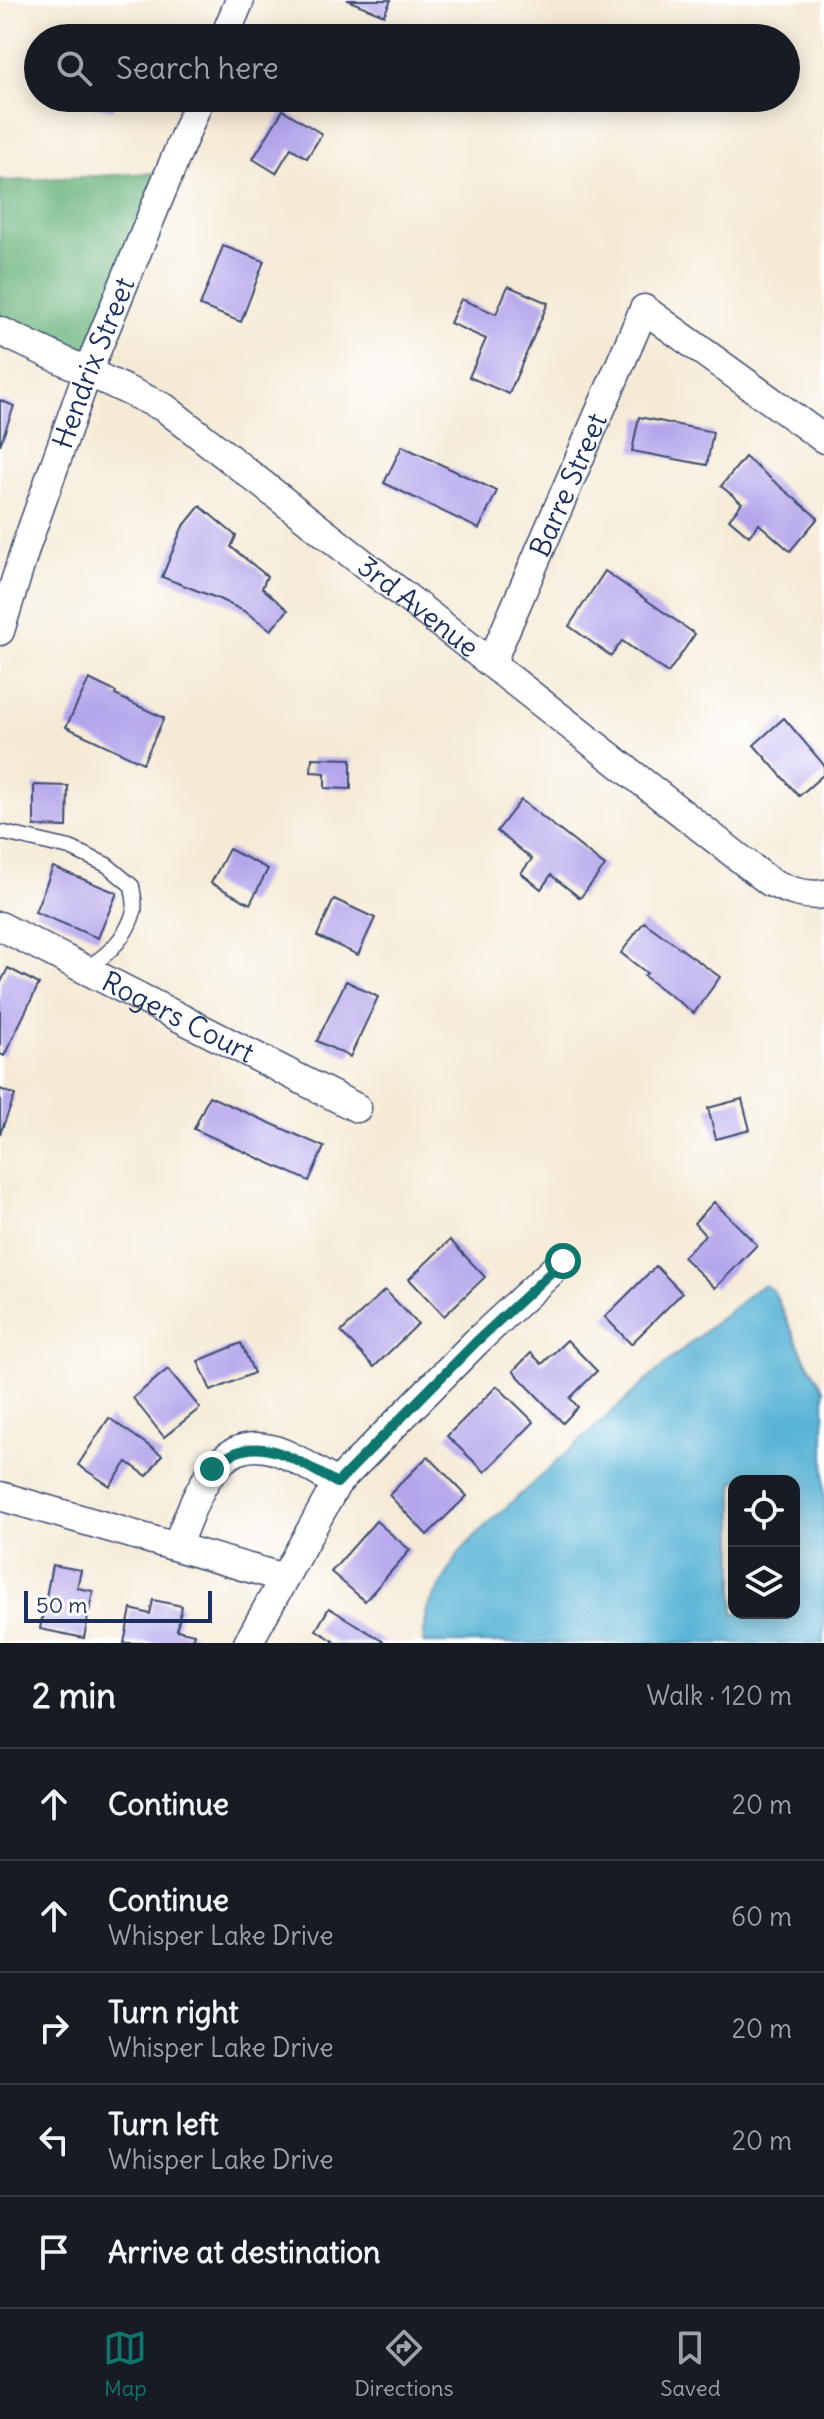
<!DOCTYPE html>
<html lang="en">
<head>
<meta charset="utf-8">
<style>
  body { margin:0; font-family:Delius,sans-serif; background:#242831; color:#f1f3f6 }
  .controls { position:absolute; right:24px; bottom:24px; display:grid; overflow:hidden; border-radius:16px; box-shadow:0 4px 20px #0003 }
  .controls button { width:72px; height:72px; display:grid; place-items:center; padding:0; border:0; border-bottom:2px solid #363941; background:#171b24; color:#f1f3f6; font:40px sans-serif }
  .scale { position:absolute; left:24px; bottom:20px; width:188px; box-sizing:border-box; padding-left:8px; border:4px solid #1b2f5e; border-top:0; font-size:22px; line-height:28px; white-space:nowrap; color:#1b2f5e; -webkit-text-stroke:6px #fff; paint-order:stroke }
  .stop { position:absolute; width:24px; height:24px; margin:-18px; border:6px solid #0f766e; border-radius:50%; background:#fff }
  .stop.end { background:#0f766e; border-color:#fff; box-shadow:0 2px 8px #0008 }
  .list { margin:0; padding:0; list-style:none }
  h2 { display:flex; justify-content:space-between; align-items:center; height:104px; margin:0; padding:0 32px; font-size:34px }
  h2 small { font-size:26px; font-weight:400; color:#9ea1a6 }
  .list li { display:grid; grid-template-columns:52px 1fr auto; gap:24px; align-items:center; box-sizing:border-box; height:112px; padding:0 32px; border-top:2px solid #363941 }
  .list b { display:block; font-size:30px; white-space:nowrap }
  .list p { margin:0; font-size:26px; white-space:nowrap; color:#9ea1a6 }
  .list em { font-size:26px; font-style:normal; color:#9ea1a6 }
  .icon { flex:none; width:44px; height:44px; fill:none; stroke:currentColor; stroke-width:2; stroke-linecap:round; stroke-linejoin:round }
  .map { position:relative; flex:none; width:824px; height:1643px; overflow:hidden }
  .search { position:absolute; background:#171b24; box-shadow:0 4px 20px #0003; left:24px; right:24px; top:24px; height:88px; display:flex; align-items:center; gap:20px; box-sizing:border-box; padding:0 28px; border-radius:44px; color:#9ea1a6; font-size:30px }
  .sheet { height:664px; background:#171b24 }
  nav { display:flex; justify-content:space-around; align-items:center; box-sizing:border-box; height:112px; border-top:2px solid #363941; background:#171b24; font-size:22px; color:#9ea1a6 }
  nav a { display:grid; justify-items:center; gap:4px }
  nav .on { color:#0f766e }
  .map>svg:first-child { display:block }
</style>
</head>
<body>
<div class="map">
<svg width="824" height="1643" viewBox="0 0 824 1643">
  <rect width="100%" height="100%" fill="#fff"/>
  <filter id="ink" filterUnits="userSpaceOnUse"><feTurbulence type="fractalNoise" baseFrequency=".0125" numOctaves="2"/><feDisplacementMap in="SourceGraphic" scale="16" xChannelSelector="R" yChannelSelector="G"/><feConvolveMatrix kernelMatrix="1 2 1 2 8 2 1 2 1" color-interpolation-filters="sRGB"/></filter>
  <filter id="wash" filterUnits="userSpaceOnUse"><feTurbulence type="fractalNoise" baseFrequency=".006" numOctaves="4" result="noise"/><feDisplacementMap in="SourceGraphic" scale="32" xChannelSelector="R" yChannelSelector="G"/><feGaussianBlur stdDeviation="1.8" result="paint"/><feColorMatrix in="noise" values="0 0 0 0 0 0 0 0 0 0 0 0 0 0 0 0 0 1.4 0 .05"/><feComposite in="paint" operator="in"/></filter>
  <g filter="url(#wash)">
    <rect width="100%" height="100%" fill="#f5ead5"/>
    <path fill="#68b27a" stroke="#42706c" stroke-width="2" d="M169,172l-81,199 -88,-40v-152l7,2z"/>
    <path fill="#58b4d6" stroke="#3a729a" stroke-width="2" fill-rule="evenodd" d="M764,1285l9,5 31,67 20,32v254h-401l4,-34 33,-57 21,-22 184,-166 90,-74zM734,1481h60v132h-60z"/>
    <g id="blocks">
      <g fill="#b4a5eb">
        <path d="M347,0h44l-7,15z"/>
        <path d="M71,98h44l-2,12 -43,-9z"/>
        <path d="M283,110l39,24 -15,24 -16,-10 -15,25 -23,-14z"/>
        <path d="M223,246l41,15 -23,61 -41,-16z"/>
        <path d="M508,286l40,17 -39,91 -40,-17 17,-38 -36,-16 11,-24 35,15z"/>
        <path d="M0,400l14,6 -14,39z"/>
        <path d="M639,417l74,15 -6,33 -75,-14z"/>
        <path d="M402,446l95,45 -18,38 -95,-46z"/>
        <path d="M745,457l73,61 -28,33 -31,-27 -10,12 -20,-17 13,-16 -21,-17z"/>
        <path d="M200,506l36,30 -5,11 36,29 -5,12 26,22 -17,20 -25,-18 -27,-13 -57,-22 20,-49z"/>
        <path d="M605,571l90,63 -27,39 -46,-32 -11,15 -42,-30z"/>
        <path d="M89,679l27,13 -1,3 49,23 -21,45 -77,-36z"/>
        <path d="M784,718l40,47v9l-25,22 -45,-51z"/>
        <path d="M312,758l39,1v30l-26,-1v-15l-14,-1z"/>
        <path d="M34,785l34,1 -1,41 -33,-1z"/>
        <path d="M521,800l84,66 -25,32 -29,-23 -10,14 -20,-16 11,-14 -35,-28z"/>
        <path d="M229,849l39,20 -18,35 -39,-21z"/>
        <path d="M53,867l64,26 -19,45 -63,-26z"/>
        <path d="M334,899l41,19 -17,37 -41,-19z"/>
        <path d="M644,922l76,55 -26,36 -50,-37 3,-3 -26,-20z"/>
        <path d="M8,968l31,16 -35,72 -4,-2v-70z"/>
        <path d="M346,981l32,16 -28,60 -33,-16z"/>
        <path d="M0,1089l15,6 -15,39z"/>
        <path d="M209,1096l115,51 -15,34 -115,-52z"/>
        <path d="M742,1099l8,31 -34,9 -8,-31z"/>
        <path d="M714,1202l43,43 -42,43 -32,-31 22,-22 -11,-12z"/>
        <path d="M450,1240l35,37 -41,39 -35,-37z"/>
        <path d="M656,1266l26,27 -51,51 -26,-27z"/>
        <path d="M385,1290l33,34 -44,43 -33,-35z"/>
        <path d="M567,1340l30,31 -27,27 8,9 -15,16 -50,-52 18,-18 11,11z"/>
        <path d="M241,1343l13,30 -43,18 -13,-30z"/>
        <path d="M168,1369l32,39 -36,29 -31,-39z"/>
        <path d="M497,1386l37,36 -49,50 -38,-36z"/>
        <path d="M109,1418l53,37 -15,21 -20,-14 -17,24 -32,-21z"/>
        <path d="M428,1456l39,40 -40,39 -38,-40z"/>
        <path d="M376,1521l34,29 -45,51 -34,-29z"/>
        <path d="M52,1565l29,5 -4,18 16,3 -9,47 -44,-9z"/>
        <path d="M153,1600l29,6 -5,24 17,4 -2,9h-68l7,-34 19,5z"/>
        <path d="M329,1608l57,35h-54l2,-2 -18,-11z"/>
      </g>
    </g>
  </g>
  <g filter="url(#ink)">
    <use href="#blocks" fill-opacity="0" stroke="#3c4b70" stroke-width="2"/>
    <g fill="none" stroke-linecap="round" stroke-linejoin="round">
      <defs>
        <path id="service" d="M0,832l70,16 37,17 25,21c1,8 4,18 2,25 -7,26 -27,45 -49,58"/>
        <g id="minor">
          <path d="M224,38l16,-38"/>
          <path id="s1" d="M0,331l165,77 605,474c18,8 34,15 54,12"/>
          <path id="s2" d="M0,631l27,-88 61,-172 112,-273"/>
          <path id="s3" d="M492,661l152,-352 180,130"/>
          <path id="s4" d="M0,926l357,182"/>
          <path d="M0,1496l284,82"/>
          <path d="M177,1545c16,-39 36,-111 94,-96 23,6 45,23 66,34"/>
          <path d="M248,1643l89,-160 139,-141 87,-81"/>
        </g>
      </defs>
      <use href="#service" stroke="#3c4b70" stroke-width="17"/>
      <use href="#minor" stroke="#3c4b70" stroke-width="31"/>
      <use href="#service" stroke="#fff" stroke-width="14"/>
      <use href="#minor" stroke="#fff" stroke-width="28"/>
    </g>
  </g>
  <g fill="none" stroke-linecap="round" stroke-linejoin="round" filter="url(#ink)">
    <path stroke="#0f766e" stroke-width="10" d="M212,1469c43,-43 82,-9 125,14l139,-141 87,-81"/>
  </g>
  <g text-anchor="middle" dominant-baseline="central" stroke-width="6" stroke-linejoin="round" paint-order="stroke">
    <g font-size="28" fill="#1b2f5e" stroke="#fff">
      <text stroke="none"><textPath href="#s2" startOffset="284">Hendrix Street</textPath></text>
      <text stroke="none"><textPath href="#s3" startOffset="192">Barre Street</textPath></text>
      <text stroke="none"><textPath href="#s1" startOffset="504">3rd Avenue</textPath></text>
      <text stroke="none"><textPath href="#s4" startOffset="200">Rogers Court</textPath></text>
    </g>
  </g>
</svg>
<div class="controls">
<button><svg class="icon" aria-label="locate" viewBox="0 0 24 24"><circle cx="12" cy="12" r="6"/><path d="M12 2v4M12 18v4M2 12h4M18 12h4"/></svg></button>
<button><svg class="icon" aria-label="layers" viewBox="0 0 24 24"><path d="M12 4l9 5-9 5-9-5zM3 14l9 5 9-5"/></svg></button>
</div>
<div class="scale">50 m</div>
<div class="stop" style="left:563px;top:1261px"></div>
<div class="stop end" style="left:212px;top:1469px"></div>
<div class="search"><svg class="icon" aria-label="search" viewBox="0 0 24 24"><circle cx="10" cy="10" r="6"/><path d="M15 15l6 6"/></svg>Search here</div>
</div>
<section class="sheet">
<h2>2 min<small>Walk · 120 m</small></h2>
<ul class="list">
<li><svg class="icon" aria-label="ahead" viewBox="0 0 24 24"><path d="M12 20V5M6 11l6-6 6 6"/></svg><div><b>Continue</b></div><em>20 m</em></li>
<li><svg class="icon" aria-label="ahead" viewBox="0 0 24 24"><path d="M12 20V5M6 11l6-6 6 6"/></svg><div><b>Continue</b><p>Whisper Lake Drive</p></div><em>60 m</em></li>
<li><svg class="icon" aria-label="right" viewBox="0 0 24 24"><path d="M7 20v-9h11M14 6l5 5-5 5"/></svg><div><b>Turn right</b><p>Whisper Lake Drive</p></div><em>20 m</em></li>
<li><svg class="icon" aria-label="left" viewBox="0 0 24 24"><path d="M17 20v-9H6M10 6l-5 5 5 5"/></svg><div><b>Turn left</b><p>Whisper Lake Drive</p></div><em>20 m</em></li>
<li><svg class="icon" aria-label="arrive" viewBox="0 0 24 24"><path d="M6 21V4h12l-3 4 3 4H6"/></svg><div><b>Arrive at destination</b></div></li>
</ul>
</section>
<nav>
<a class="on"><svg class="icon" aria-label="map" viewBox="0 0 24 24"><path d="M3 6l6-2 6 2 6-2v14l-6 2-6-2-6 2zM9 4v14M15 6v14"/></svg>Map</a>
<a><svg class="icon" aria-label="directions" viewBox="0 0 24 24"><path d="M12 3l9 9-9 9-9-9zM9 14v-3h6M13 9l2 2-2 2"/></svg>Directions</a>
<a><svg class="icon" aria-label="saved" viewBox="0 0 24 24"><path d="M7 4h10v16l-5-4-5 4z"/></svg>Saved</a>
</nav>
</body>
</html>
